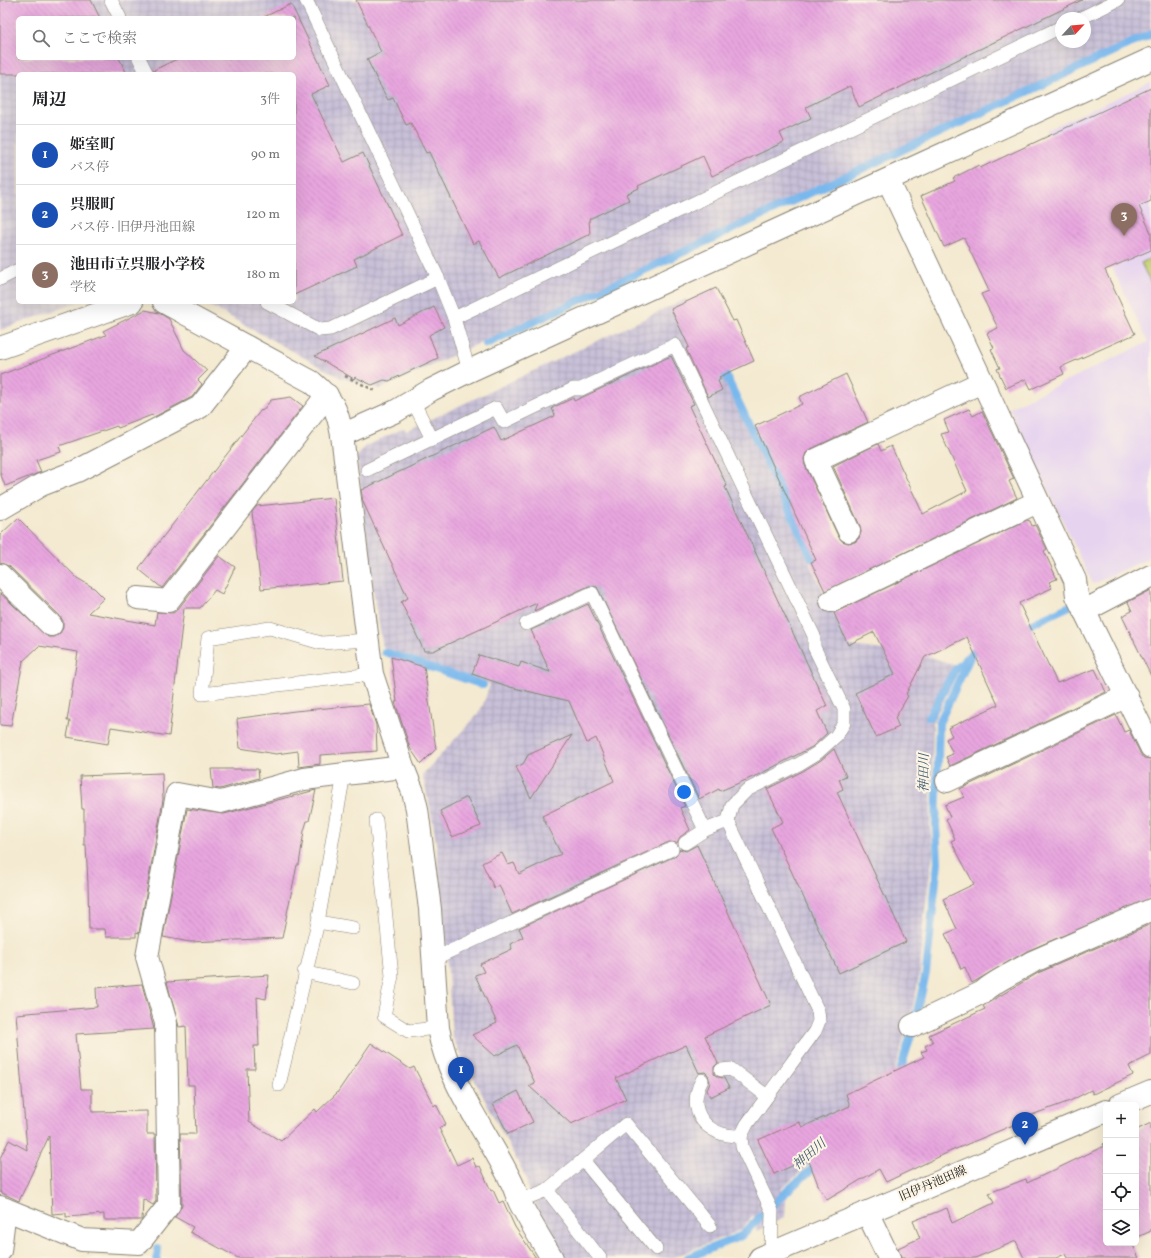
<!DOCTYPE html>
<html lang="ja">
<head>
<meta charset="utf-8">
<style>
  body { margin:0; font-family:Vollkorn,"Noto Serif JP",serif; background:#f2f2f2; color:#202124 }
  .controls { position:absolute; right:12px; bottom:12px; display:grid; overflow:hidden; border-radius:6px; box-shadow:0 4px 16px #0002 }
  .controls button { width:36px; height:36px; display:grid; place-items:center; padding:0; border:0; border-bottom:1px solid #e0e0e0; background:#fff; color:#202124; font:20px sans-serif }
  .compass { position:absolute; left:1055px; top:12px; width:36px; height:36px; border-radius:50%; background:#fff; box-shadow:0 4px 16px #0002; rotate:64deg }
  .you { position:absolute; left:684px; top:792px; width:14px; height:14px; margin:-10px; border:3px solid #fff; border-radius:50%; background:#1a73e8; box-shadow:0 0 0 6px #1a73e833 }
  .badge { display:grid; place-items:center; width:26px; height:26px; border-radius:50%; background:#db2777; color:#fff; font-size:13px; font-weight:700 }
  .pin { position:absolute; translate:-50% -33px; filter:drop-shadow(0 1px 2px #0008) }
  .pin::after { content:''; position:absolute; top:21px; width:14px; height:12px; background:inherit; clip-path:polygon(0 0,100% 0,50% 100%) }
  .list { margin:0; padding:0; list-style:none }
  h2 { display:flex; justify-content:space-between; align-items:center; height:52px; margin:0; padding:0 16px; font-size:17px }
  h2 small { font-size:13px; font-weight:400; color:#757577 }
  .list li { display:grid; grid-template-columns:26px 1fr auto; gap:12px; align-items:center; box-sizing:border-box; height:60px; padding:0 16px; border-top:1px solid #e0e0e0 }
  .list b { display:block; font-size:15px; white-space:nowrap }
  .list p { margin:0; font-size:13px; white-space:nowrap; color:#757577 }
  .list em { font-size:13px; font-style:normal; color:#757577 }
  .icon { flex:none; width:22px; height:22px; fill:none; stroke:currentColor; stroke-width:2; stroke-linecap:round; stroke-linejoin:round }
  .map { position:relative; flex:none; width:1151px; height:1258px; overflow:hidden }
  .search { position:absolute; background:#fff; box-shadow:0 4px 16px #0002; left:16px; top:16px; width:280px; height:44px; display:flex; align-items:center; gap:10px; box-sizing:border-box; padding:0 14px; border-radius:6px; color:#757577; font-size:15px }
  .panel { position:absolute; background:#fff; box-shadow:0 4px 16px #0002; left:16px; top:72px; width:280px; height:232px; border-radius:6px }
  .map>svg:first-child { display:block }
</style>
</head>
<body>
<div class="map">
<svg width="1151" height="1258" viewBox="0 0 1151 1258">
  <defs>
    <pattern id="industrial-grid" width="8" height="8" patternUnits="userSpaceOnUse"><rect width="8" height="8" fill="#c8c0d8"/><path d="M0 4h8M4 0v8" fill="none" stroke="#aba4b9"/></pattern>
    <pattern id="building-back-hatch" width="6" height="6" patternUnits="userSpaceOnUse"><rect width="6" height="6" fill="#e8a6df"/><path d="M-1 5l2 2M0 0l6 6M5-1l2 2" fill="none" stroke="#c68ebf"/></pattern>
  </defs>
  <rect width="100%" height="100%" fill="#fcf5e5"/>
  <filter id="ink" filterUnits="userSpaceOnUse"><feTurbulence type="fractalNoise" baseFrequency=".025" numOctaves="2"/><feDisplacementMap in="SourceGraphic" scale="8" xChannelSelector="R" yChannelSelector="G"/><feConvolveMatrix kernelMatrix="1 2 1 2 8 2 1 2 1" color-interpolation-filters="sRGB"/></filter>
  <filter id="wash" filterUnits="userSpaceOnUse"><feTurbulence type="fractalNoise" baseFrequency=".012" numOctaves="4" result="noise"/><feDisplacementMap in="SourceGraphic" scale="16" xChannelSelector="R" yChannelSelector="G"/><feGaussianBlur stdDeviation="0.9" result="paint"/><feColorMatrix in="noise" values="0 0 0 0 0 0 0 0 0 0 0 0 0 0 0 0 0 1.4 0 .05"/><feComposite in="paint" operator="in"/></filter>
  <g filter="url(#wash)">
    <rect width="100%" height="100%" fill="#f4ead1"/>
    <path fill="#e6d3f0" d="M1151,82v475l-58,27 -84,-176 139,-66 -102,-212z"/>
    <g fill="url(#industrial-grid)" fill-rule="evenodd">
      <path d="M0,0h1151v34l-771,355 -39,-11 -138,-76h91v-228h-276v228h60l-78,28zM18,18h276v40h-276zM1061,18h24v24h-24z"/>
      <path d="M686,299l163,347 56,6 26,5 25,9 -7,8 7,2 -23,46 -3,106 3,24 -10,73 -3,48 -9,42 -18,61 -82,87 -30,26 5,12 -1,16 -29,15 1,-9 -4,-8 -12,15 -70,28h-105l-37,-63 -3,-17 -72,-137 -2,-7 -8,-122 -3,-9 -4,-56 -8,-45 -7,-27 55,-60 6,-10 7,-21 -107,-37 -9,-52 -17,-138 9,-11 38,-18 2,3z"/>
    </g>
    <path fill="#c3cf70" stroke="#707646" d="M1151,258v26l-10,-21z"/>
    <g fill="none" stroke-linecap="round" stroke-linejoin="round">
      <g stroke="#79b8ed" stroke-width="8">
        <path d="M486,344l665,-310"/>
        <path d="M721,365l91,193"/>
        <path d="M1021,629l53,-25"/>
        <path d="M385,652l98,33"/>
        <path d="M929,717l25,-46 15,-15"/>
        <path d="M917,1013l9,-40 12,-111 -2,-35 3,-104 33,-70 11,-6"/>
        <path d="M898,1078l13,-43"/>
        <path d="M157,1258l1,-9"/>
        <path d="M687,1258l54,-22 45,-44 34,-30"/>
      </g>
    </g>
    <g id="blocks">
      <g fill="url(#building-back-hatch)">
        <path d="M0,0h91l9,18h-82v40h101l8,16h-127z"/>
        <path d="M356,0h726l-223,107 -9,-21 -44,21 5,11 -31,15 4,9 -72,34 -9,-20 -65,30 1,2 -13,6 3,6 -40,19 1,15 -91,44 -20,-37 -6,3 -44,-92 -3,1 -15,-30 -5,2 -13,-27 -5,2 -11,-20 -10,-21 14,-7z"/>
        <path d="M291,4l39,81 -19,9 33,68 19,-9 39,82 -48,24 3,7 -63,29v-221h-139l-1,-4 25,-12h115v-40h-32z"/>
        <path d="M1151,88v113l-12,5 12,27v17l-46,20 30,64 -74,33 3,7 -33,15 -5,-10 -20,9 -9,-19 3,-1 -9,-19 3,-1 -7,-15 11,-5 -17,-34 8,-3 -25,-53 -20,9 -23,-51 34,-15 -2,-3 26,-13 1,3z"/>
        <path d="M716,288l17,33 3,-1 18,41 -35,16 2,2 -3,2 4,9 -14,7 -22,-48 3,-2 -18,-38z"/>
        <path d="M434,307l10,20 -15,8 9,23 -49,23 -5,-1 -12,5 -17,-8 -1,2 -39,-23 80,-38 3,7z"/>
        <path d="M145,310l14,3 10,6 15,31 23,21 -9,9 4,4 -10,13 -38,20 -2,-2 -34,13 -1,-2 -58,20 2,6 -25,8 5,12 -36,14 -5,-14v-97l106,-40 -3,-4z"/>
        <path d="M671,356l23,48 -5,2 38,80 -2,1 102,219 -10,5 10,22 -15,14 -52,27 -40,17 -1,-2 -20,10 -102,-212 -8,-1 -55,25 3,-8 -104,48h-9l-23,-49 7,-4 -45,-96 -2,-12 133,-63 7,14 54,-25 -3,-8 21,-10 1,3z"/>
        <path d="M846,374l22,48 -57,27 -5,4 -2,6 1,6 33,71 4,5 6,2 7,-1 4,-4 2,-6 -1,-6 -27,-60 45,-22 3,7 10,-5 32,68 44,-23 -26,-57 8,-2 -5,-12 25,-11 4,7 9,-5 32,68 -5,2 8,17 -192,93 -14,-29 5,-2 -61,-134 47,-22 -3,-7z"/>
        <path d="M291,397l12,9 -141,182 -22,-18 -1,-2 122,-158 1,1 9,-11z"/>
        <path d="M334,498l9,83 -82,8 -9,-77 5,-6z"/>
        <path d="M18,518l59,60 17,10 10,10 -16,15 67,12 2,-13 16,1 5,-4 41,-53 16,11 -13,27 -7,-4 -15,18h-16l-15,128 -58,-9 -3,17 -41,-7 3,-16h-3l11,-69 -39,-6 -16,15 -12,65 -11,-1v-132l48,44h7l5,-4 3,-5v-7l-3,-5 -51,-50 -9,-3v-28z"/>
        <path d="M1027,520l3,1 2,5 3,-1 12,24 -3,2 13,28 -8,3 3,6 -33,15 38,80 38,-14 11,23 -156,74 -4,-9 7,-3 -7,-15 6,-3 -4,-8 50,-23 -31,-68 -42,20 -19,37 2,2 -13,22 4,9 -23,10 -21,-44 40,-19 -21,-42 -26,13 -14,-32z"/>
        <path d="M1151,590v86l-29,-60 10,-5 -4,-9z"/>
        <path d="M588,604l97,202 -5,2 10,22 -10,7 -3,6 -8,-1 -157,72 -13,-29 -5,3 -12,-25 20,-10 6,12 6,-2 5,11 42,-20 -19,-38 72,-35 -18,-43 -9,5 -18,-42 -59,-14 -38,-13 7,-19 40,12 2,-5 29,10 -19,-42z"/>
        <path d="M391,657l33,10 12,82 -15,15 -11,-16 -15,-46h2z"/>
        <path d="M369,704l7,21 1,26 -57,4v9l-21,3 -1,-16 -22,3 -36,-6 -3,-29 4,-1 54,-7z"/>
        <path d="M1116,715l8,17 5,-2 11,23 4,5 7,1v139l-124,53 -55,32 -7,-16 -4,2 -16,-35 12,-5 -14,-30 31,-15 -23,-43 4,-2 -9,-20 4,-2 -5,-12 19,-8 -4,-8z"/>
        <path d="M572,735l-41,63 -15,-31 7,-3 5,-9z"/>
        <path d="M834,749l12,27 -7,3 4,10 -6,3 69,150 -67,31 -68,-145 12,-6 -16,-33 36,-18 18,-11z"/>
        <path d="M211,769h47l1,9 -39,11 -7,-1z"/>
        <path d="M162,773l1,27 -24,133 -3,-1v5h-30l-1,-8h-16l-1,-45 -2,-39h-2v-36h-2l-2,-33z"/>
        <path d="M316,790l-7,31h-2l-3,10 -5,34h-2l-15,73 -92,4 -27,-5 24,-128 37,5z"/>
        <path d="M467,797l14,29 -29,11 -12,-26z"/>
        <path d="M697,845l74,160 -66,31 13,27 -4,4v7l4,3 6,1 5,10 -19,9 -3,-7 3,-7 -2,-8 -3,-3 -6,1 -13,-28 -70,33 10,21 -55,25 -42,-38 6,-3 -18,-38 -22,11 -23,-21 25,-12 -22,-48 9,-3 -4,-8 32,-15 -2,-5 13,-7 -4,-9 156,-72 5,-7 6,2z"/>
        <path d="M1151,924v131l-22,11 4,9 -40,19 -2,-4 -21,11 -41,15 1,2 -79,33 -65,31 -7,-13 -52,31 -8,-13 -11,-28 -34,15 -16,-34 41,-18 3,5 48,-21 -4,-12 78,-37 -3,-5 6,-2 -2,-4 8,-4 -4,-7 56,-26 -2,-3 55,-33z"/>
        <path d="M269,975l-3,24 -9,-2 2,49h-5l1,23h-8l2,53 32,19 34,-32 2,3 20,-19 34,-50 39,26 4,-2 20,39 2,-2 10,20 -7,4 18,37 15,-7 4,9 4,-1 11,25 2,-1 6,13 4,-2 12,26 21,31h-298l-48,-26 3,-5 -18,-10 7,-12 -2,-71h16l-2,-49h-6l-2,-59 -7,1 -12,-45z"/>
        <path d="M142,984l12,45 -78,5 5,55h11v23l55,-1v23h8l1,67 -3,4 -10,-6 -1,21h-38v-6l-38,3v-4l-14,1 -3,-78 -30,65 -19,-9v-34l9,-18 18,10 -11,-136 81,-7 -1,-19z"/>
        <path d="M518,1091l15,31 -25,12 -15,-30z"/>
        <path d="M1151,1123v108l-15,7v-108z"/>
        <path d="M1106,1143v100h26l7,15h-72l-2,-4 -9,4h-32l-8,-17 -41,17h-74l-3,-10 22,-10 -7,-17 34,-13 5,15 42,-20 -5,-10 37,-14 1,4 77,-37 -1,-2z"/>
      </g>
    </g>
  </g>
  <g filter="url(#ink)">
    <use href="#blocks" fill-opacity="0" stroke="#888376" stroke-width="1"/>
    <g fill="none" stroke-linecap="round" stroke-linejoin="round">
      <defs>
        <g id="service">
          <path d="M111,0l9,18"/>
          <path d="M306,0l132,278 16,40 15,53"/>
          <path d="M1081,18l37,-18"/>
          <path d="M139,58l8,16"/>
          <path d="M0,279l18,-9"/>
          <path d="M267,302l53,28 11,-1 107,-51"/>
          <path d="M454,318l607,-291"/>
          <path d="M413,401l19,38"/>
          <path d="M367,470l129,-62 8,14 69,-33h8l94,-44 139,291v11l30,62v14l-8,13 -19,17 -18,11 -52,26 -15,15 -4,16 -23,9 -20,13"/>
          <path d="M526,624l66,-31 113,237"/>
          <path d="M368,640l-47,3 -51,-15 -62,10 -6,56 170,-20"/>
          <path d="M376,820l16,156 -8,40 24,15 30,-3"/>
          <path d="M728,821l90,190 1,10 -4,10 -68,93 -6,12 1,11 30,64 -1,43"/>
          <path d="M318,922l35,6"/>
          <path d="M433,959l239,-110"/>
          <path d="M304,972l49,11"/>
          <path d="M721,1070l10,-1 36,27"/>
          <path d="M702,1080c-17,32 5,57 39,56"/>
          <path d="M279,1085l39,-163 26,-148"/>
          <path d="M583,1160l73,89"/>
          <path d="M547,1190l53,68"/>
          <path d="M519,1201l28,-11 79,-66 84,102"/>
        </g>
        <g id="minor">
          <path d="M888,180l187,400 2,16 74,151"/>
          <path d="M164,302l148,80c21,18 25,26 30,53l30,239 31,93 10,25 4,17 13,100 8,119c11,58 49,103 74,155 3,6 5,14 8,20 10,19 21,37 32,55"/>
          <path d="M0,348l132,-46"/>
          <path d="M0,509l41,-24 36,-14 123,-64 47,-60"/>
          <path d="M849,531l-33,-71 166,-78"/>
          <path d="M0,575l51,50"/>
          <path d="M138,598l30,3 159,-206"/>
          <path d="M831,601l206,-99"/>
          <path d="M1084,611l67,-35"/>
          <path d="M947,781l180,-85"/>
          <path d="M912,1026l71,-34c9,-10 35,-21 49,-30l119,-52"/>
          <path d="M0,1207l82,33 57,3 30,-38 -3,-182 -19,-66 30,-163 44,8 83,-23 99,-12"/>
          <path d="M867,1212l22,46"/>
          <path d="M0,1251l5,-42"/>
        </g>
        <g id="tertiary">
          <path d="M342,435l54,-24 35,-21 38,-19 682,-312"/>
          <path d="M1120,1105l31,-13"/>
          <path d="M760,1258l346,-147"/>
        </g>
      </defs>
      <use href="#service" stroke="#888376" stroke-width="14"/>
      <use href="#minor" stroke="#888376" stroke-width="24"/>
      <use href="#tertiary" stroke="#888376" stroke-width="24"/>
      <path stroke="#888376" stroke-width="2.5" stroke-dasharray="3 3" stroke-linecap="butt" d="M345,376l31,15"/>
      <use href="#service" stroke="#fff" stroke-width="13"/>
      <use href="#minor" stroke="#fff" stroke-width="22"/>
      <use href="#tertiary" stroke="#fff" stroke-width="22"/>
    </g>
  </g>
  <g text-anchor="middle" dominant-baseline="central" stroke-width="4" stroke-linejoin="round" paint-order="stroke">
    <g font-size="12" fill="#1c1c1c" stroke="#fcf5e5">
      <text transform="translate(933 1184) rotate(-23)">旧伊丹池田線</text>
    </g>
    <g font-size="13" font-style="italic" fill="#415a70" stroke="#fcf5e5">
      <text transform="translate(925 773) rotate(-89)">神田川</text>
      <text transform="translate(810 1155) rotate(-41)">神田川</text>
    </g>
  </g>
</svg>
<div class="controls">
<button>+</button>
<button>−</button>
<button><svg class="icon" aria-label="locate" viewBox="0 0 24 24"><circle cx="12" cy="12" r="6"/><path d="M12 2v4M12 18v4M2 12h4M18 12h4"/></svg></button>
<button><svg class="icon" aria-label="layers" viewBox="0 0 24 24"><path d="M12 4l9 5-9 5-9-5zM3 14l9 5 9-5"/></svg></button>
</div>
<svg class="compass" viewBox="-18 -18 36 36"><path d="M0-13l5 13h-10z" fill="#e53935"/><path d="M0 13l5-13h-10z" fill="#757577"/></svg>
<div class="you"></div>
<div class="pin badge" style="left:461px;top:1090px;background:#1a4fb4">1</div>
<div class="pin badge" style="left:1025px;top:1145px;background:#1a4fb4">2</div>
<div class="pin badge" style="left:1124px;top:236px;background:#8d6e63">3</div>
<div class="search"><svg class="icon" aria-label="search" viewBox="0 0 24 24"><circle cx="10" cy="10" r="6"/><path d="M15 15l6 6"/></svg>ここで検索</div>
<section class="panel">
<h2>周辺<small>3件</small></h2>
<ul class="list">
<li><span class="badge" style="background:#1a4fb4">1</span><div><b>姫室町</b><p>バス停</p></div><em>90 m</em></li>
<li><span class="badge" style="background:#1a4fb4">2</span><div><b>呉服町</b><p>バス停 · 旧伊丹池田線</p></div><em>120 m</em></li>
<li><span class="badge" style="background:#8d6e63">3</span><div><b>池田市立呉服小学校</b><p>学校</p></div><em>180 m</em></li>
</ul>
</section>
</div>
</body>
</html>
